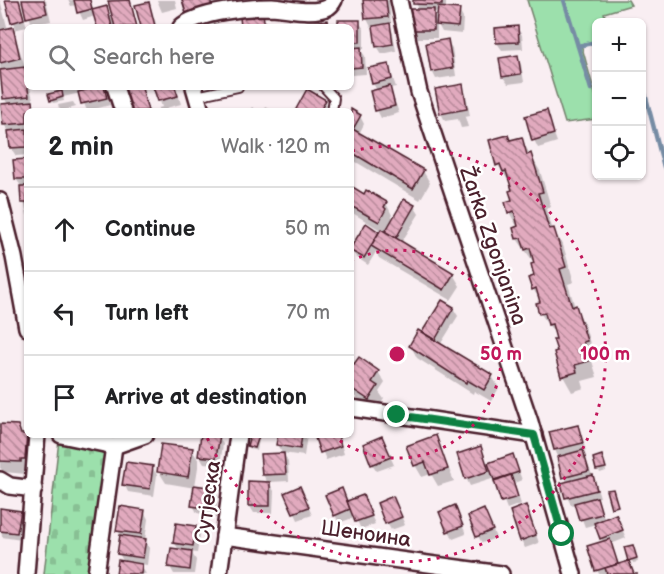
<!DOCTYPE html>
<html lang="en">
<head>
<meta charset="utf-8">
<style>
  body { margin:0; font-family:"Balsamiq Sans",sans-serif; background:#f2f2f2; color:#202124 }
  .controls { position:absolute; right:18px; top:18px; display:grid; overflow:hidden; border-radius:9px; box-shadow:0 2px 4px #0004 }
  .controls button { width:54px; height:54px; display:grid; place-items:center; padding:0; border:0; border-bottom:2px solid #e0e0e0; background:#fff; color:#202124; font:30px sans-serif }
  .stop { position:absolute; width:18px; height:18px; margin:-14px; border:4px solid #0b8043; border-radius:50%; background:#fff }
  .stop.end { background:#0b8043; border-color:#fff; box-shadow:0 2px 6px #0008 }
  .list { margin:0; padding:0; list-style:none }
  h2 { display:flex; justify-content:space-between; align-items:center; height:78px; margin:0; padding:0 24px; font-size:26px }
  h2 small { font-size:20px; font-weight:400; color:#757577 }
  .list li { display:grid; grid-template-columns:39px 1fr auto; gap:18px; align-items:center; box-sizing:border-box; height:84px; padding:0 24px; border-top:2px solid #e0e0e0 }
  .list b { display:block; font-size:22px; white-space:nowrap }
  .list em { font-size:20px; font-style:normal; color:#757577 }
  .icon { flex:none; width:33px; height:33px; fill:none; stroke:currentColor; stroke-width:2; stroke-linecap:round; stroke-linejoin:round }
  .map { position:relative; flex:none; width:664px; height:574px; overflow:hidden }
  .search { position:absolute; background:#fff; box-shadow:0 2px 4px #0004; left:24px; top:24px; width:330px; height:66px; display:flex; align-items:center; gap:15px; box-sizing:border-box; padding:0 21px; border-radius:9px; color:#757577; font-size:22px }
  .panel { position:absolute; background:#fff; box-shadow:0 2px 4px #0004; left:24px; top:108px; width:330px; height:330px; border-radius:9px }
  .map>svg:first-child { display:block }
</style>
</head>
<body>
<div class="map">
<svg width="664" height="574" viewBox="0 0 664 574">
  <defs>
    <pattern id="cemetery-stones" width="16" height="16" patternUnits="userSpaceOnUse" patternTransform="scale(1.5)"><rect width="16" height="16" fill="#9ce0ac"/><path d="M2 7V4a2 2 0 0 1 4 0v3zM10 15v-3a2 2 0 0 1 4 0v3z" fill="#88c094"/></pattern>
    <pattern id="building-back-hatch" width="6" height="6" patternUnits="userSpaceOnUse" patternTransform="scale(1.5)"><rect width="6" height="6" fill="#e1aabe"/><path d="M-1 5l2 2M0 0l6 6M5-1l2 2" fill="none" stroke="#b88a9b"/></pattern>
  </defs>
  <rect width="100%" height="100%" fill="#f9eef2"/>
  <filter id="ink" filterUnits="userSpaceOnUse"><feTurbulence type="fractalNoise" baseFrequency=".0167" numOctaves="2"/><feDisplacementMap in="SourceGraphic" scale="12" xChannelSelector="R" yChannelSelector="G"/><feConvolveMatrix kernelMatrix="1 2 1 2 8 2 1 2 1" color-interpolation-filters="sRGB"/></filter>
  <g filter="url(#ink)">
    <path fill="#9ce0ac" stroke="#73806c" stroke-width="1.5" d="M527,0h101l3,5 -27,8 3,9h-11v19l-15,3 15,53v22l-31,4z"/>
    <path fill="url(#cemetery-stones)" stroke="#73806c" stroke-width="1.5" d="M59,440l26,5 24,11 -15,118h-50z"/>
    <g fill="#0003" fill-rule="evenodd">
      <path d="M0,0l8,30 8,-2 -10,-28h13l8,27 -14,3 14,43v14h3l6,24h-9v44l-11,1 -5,-8 -1,-16 -6,-7 4,-20 -3,-6 -5,-32z"/>
      <path d="M24,0h22l5,21 -19,4z"/>
      <path d="M68,0h22l4,11 12,-3 8,13 -4,-19 20,-2 8,27h-40l-3,-11 -12,4 -7,-15 -5,1z"/>
      <path d="M157,0h18l2,8 -15,4z"/>
      <path d="M225,0h33l2,7 -33,1z"/>
      <path d="M365,0h24l2,24 -2,1 4,8 3,18 -14,3 -5,-8 -3,-20 -3,1 -4,-8z"/>
      <path d="M415,0h31v9l13,2 4,7 -1,16 -20,-2 -5,-9v15h-21l-5,-8 8,-20zM434,12h5l-1,8z"/>
      <path d="M148,3l4,8 5,16h-14l-6,-21z"/>
      <path d="M359,22l5,7v20h-4l5,7 1,18 -15,1v-48h-11z"/>
      <path d="M217,23l3,4h-16z"/>
      <path d="M517,28l5,7 1,14 -21,1 -5,-7z"/>
      <path d="M447,41l5,7 4,28 -20,3 -4,-8z"/>
      <path d="M517,57l4,7 3,18 -16,2 -5,-7z"/>
      <path d="M388,65l8,22 -6,1 9,25 -18,5 -4,-8v-19l-4,-8z"/>
      <path d="M462,86l4,8 4,22 -5,1 3,10 -7,1 -3,-9 -13,2 -4,-8z"/>
      <path d="M54,87h29l1,5 19,-5 7,18 -23,6 -7,-18 -17,4 1,4 -11,2 -2,-3 6,-7z"/>
      <path d="M126,87h16l7,24h-20z"/>
      <path d="M155,87h21l5,17 -15,4 1,3h-9v-3l4,-1z"/>
      <path d="M325,101l3,10h-31z"/>
      <path d="M73,102l3,5 -15,4 -2,-3 -1,-3z"/>
      <path d="M252,107l6,4h-9z"/>
      <path d="M266,107l7,4h-9z"/>
      <path d="M351,111l9,5 4,8 -5,10 64,37 7,12 -10,17 -69,-41z"/>
      <path d="M546,112l11,30 -19,6 -4,-8z"/>
      <path d="M521,139l19,32 11,36 -5,2 7,21 10,15 11,37 -6,2 7,23 9,16 10,34 -3,1 6,19 -15,4 2,7 -12,4 -9,-16 -6,-39 -16,-23 -3,-10 4,-1 -9,-14 2,-25 -18,-25 1,-11 -9,-16 5,-11 -2,-15 -14,-21 13,-23z"/>
      <path d="M27,161v55l-6,-30 -5,-7z"/>
      <path d="M351,187l35,16 6,12v7l13,-21 9,5 5,8 -18,29 52,31 7,12 -9,14 -72,-42 -3,-6 -8,13 -12,-8 -5,-7 31,-19 -31,-19z"/>
      <path d="M453,308l5,8 -18,29 52,31 7,12 -8,13 -17,-10 -1,3 -56,-36 -6,-12 15,-10 -2,-4z"/>
      <path d="M351,364l27,8 7,11 -6,9 5,7 -8,11 -25,-16z"/>
      <path d="M0,426l21,6 11,16 -1,22h-4l-1,4 -22,-2 -4,-4z"/>
      <path d="M577,426l9,24 -4,1 14,33 4,13 -4,1 9,22 15,4 6,14 -15,6 8,21 10,-3 5,12h-35l-2,-4 6,-28 -7,-18 -11,3 -9,-23 -5,1 -4,-8v-14l-12,-34z"/>
      <path d="M202,435l17,2 4,7 -3,21 -16,-2 -5,-8z"/>
      <path d="M279,435h28l-3,21 -21,-3 5,9 1,19 -20,1 5,9 -1,22h-19l-5,-8 19,-22 -5,-8 20,-21 -6,-9z"/>
      <path d="M316,435h22l6,19 -18,6z"/>
      <path d="M258,437l1,3 -2,11 -6,-2 -2,-3z"/>
      <path d="M435,437l19,44 -16,5 -7,-12 -9,3 -7,-12z"/>
      <path d="M382,438l12,27 -17,6 -5,-7z"/>
      <path d="M480,448l7,16 26,-8 9,24 -8,3 7,21 -14,5 -12,-31 -25,8 -4,-8z"/>
      <path d="M192,450l7,11 -4,25 19,3 4,8 -3,19 -18,-3 -4,-8 2,-17 -29,-5 -7,-11z"/>
      <path d="M595,459l8,1 3,11 -6,2z"/>
      <path d="M152,467l5,8 -3,21 -26,-4 -4,-8z"/>
      <path d="M300,488l12,27 -14,5 -12,-27z"/>
      <path d="M363,497l12,27 -14,5 -6,-12 -16,6 -4,-8 12,-12z"/>
      <path d="M397,506l8,19 -14,5 -4,-7z"/>
      <path d="M454,507l12,27 -13,5 -12,-26z"/>
      <path d="M526,507l13,36 -14,5 -4,-8z"/>
      <path d="M144,511l4,8 -3,21 4,8 -2,17 -7,-1 6,10h-29l7,-11 -5,-10 2,-17 -3,-6z"/>
      <path d="M20,513l4,7 -3,20 -19,-3 -2,-23z"/>
      <path d="M488,519l8,19 -14,5 -4,-7z"/>
      <path d="M195,527l5,8 -3,18 -6,-1 5,8 -2,14h-20l-4,-7 9,-17 -5,-8z"/>
      <path d="M626,548l8,2 4,12 -5,1z"/>
    </g>
    <g fill="none" stroke-linecap="round" stroke-linejoin="round">
      <g stroke="#768ca4" stroke-width="4.5">
        <path d="M564,0l27,89"/>
        <path d="M578,46l18,-4"/>
        <path d="M642,82l22,85"/>
      </g>
    </g>
    <g fill="url(#building-back-hatch)" stroke="#4a1f2b" stroke-width="1.5">
      <path d="M5,0h14l5,19 -13,4z"/>
      <path d="M22,0h22l3,13 -21,5z"/>
      <path d="M74,0h16l2,9 -15,4z"/>
      <path d="M130,0l7,27h-22l-7,-26z"/>
      <path d="M182,0h28l2,6 -26,7z"/>
      <path d="M363,0h23l2,17 -23,2z"/>
      <path d="M413,0h29v5l-29,-1z"/>
      <path d="M149,2l6,24 -14,1 -6,-22z"/>
      <path d="M107,6l5,21h-15l-5,-17z"/>
      <path d="M438,7l22,2 -2,18 -22,-2z"/>
      <rect x="410" y="9" width="24" height="21"/>
      <path d="M263,14l2,13h-24l-1,-10z"/>
      <path d="M328,20l1,7h-25l-1,-4z"/>
      <path d="M338,20h22v22h-9v-15h-13z"/>
      <path d="M390,23l3,21 -17,3 -3,-21z"/>
      <path d="M518,26l1,16 -23,1 -1,-15z"/>
      <path d="M13,27l7,31 -20,5v-33z"/>
      <path d="M448,39l5,29 -22,4 -5,-29z"/>
      <path d="M361,47l1,20 -11,1v-20z"/>
      <path d="M518,55l3,19 -19,3 -3,-19z"/>
      <path d="M389,64l3,15 -20,5 -4,-16z"/>
      <path d="M25,67l4,29 -26,3 -3,-29z"/>
      <path d="M463,84l4,25 -27,5 -5,-25z"/>
      <path d="M390,86l5,20 -20,5 -5,-20z"/>
      <path d="M97,87h7l3,11 -26,6 -3,-12z"/>
      <path d="M121,87h21l6,24h-21z"/>
      <path d="M153,87h22l3,9 -20,5z"/>
      <path d="M307,89l19,11 -6,11h-25z"/>
      <path d="M62,91l1,6 -13,4 -2,-7z"/>
      <path d="M33,101l1,10h-7v12l-24,2 -2,-21z"/>
      <path d="M351,109l10,6 -8,14 -2,-1z"/>
      <path d="M547,110l7,24 -22,7 -7,-25z"/>
      <path d="M351,128l73,42 -11,19 -62,-37z"/>
      <path d="M27,129v18l-17,1 -2,-17z"/>
      <path d="M508,135l2,5 12,-3 5,18 4,-2 12,39 -5,1 11,36 5,-1 12,39 -6,2 12,38 4,-2 11,36 -4,1 6,19 -14,4 2,7 -16,5 -7,-25 3,-1 -4,-12h3l-4,-15 -4,1 -3,-12 -6,1 -3,-11 4,-1 -4,-14 -4,2 -4,-12 6,-2 -3,-12 3,-1 -4,-15 -5,2 -4,-12 -5,1 -3,-11 5,-2 -4,-15 -6,2 -3,-11 7,-2 -3,-9 3,-1 -6,-19 -3,1 -3,-8 -4,2 -7,-26z"/>
      <path d="M27,159v20h-12l-2,-19z"/>
      <path d="M20,186h7v17h-6z"/>
      <path d="M351,186l13,8 2,-4 21,12 -3,5 2,2 -7,13 -28,-16z"/>
      <path d="M404,199l11,6 -19,33 -11,-6z"/>
      <path d="M366,223l13,9 -15,26 -13,-7v-4z"/>
      <path d="M381,229l73,44 -10,17 -73,-44z"/>
      <path d="M442,300l12,7 -19,33 -13,-8z"/>
      <path d="M418,330l75,45 -9,15 -17,-10 -1,3 -57,-37z"/>
      <path d="M359,357l20,14 -7,11 6,4 -9,14 -18,-12v-26l3,2z"/>
      <path d="M0,424l18,1 3,9h6l-2,25h-4v3l-21,-1z"/>
      <path d="M578,425l5,18 -29,7 -5,-18z"/>
      <path d="M201,435h19l-4,23 -18,-2z"/>
      <path d="M250,435l9,1 -4,12 -8,-2z"/>
      <path d="M278,435h24l-2,14 -24,-4z"/>
      <path d="M314,435h24l3,11 -21,7z"/>
      <path d="M436,435l12,34 -18,6 -5,-13 -11,4 -8,-20z"/>
      <path d="M382,436l9,21 -20,8 -8,-21z"/>
      <path d="M161,444l32,4 -5,29 -31,-5z"/>
      <path d="M481,446l8,25 -24,8 -8,-25z"/>
      <path d="M583,450l6,21 -27,7 -5,-21z"/>
      <path d="M284,453l2,21 -24,1 -2,-21z"/>
      <path d="M513,454l6,18 -25,8 -6,-17z"/>
      <path d="M602,455l4,13 -10,2 -3,-12z"/>
      <path d="M126,462l27,4 -3,23 -28,-4z"/>
      <path d="M511,475l7,22 -17,5 -7,-21z"/>
      <path d="M593,475l4,15 -32,8 -4,-15z"/>
      <path d="M248,481l22,1v24h-22z"/>
      <path d="M194,485l21,3 -3,21 -21,-3z"/>
      <path d="M300,486l9,21 -16,6 -9,-20z"/>
      <path d="M342,488l8,21 -16,7 -9,-21z"/>
      <path d="M613,489l5,17 -7,2 -5,-18z"/>
      <path d="M363,495l9,21 -17,6 -8,-21z"/>
      <path d="M393,496l9,21 -17,7 -8,-21z"/>
      <path d="M597,497l5,17 -23,6 -5,-17z"/>
      <path d="M455,505l8,21 -16,6 -8,-20z"/>
      <path d="M526,505l10,30 -16,6 -10,-30z"/>
      <path d="M120,506l25,4 -4,24 -25,-3z"/>
      <path d="M0,508l21,3 -4,22 -17,-2z"/>
      <path d="M484,509l9,21 -17,7 -8,-21z"/>
      <path d="M616,514l7,16 -23,9 -6,-16z"/>
      <path d="M176,523l20,3 -3,20 -20,-3z"/>
      <path d="M120,535l26,4 -3,19 -26,-4z"/>
      <path d="M610,539l8,25 -23,7 -8,-25z"/>
      <path d="M633,545l4,13 -9,3 -4,-14z"/>
      <path d="M171,548l21,3 -2,19 -22,-3z"/>
      <path d="M118,560l24,4 -1,10h-25z"/>
      <path d="M629,561l5,13h4h-31l-2,-6z"/>
    </g>
    <g fill="none" stroke-linecap="round" stroke-linejoin="round">
      <defs>
        <g id="lane">
          <path d="M324,87l10,11 -2,13"/>
          <path d="M196,96l42,-9"/>
        </g>
        <g id="street">
          <path d="M399,0l20,92 111,330 43,152"/>
          <path d="M181,27c16,-15 69,-20 91,-20 16,1 41,8 56,0 3,-1 5,-5 6,-7"/>
          <path d="M115,87l8,24"/>
          <path d="M194,87l7,24"/>
          <path d="M0,201l14,56 13,71"/>
          <path d="M351,408l183,27"/>
          <path d="M61,435l53,11 31,-11"/>
          <path d="M0,480l10,6 24,3"/>
          <path d="M224,536l277,38"/>
          <path d="M26,574l11,-139"/>
          <path d="M96,574l18,-128"/>
          <path d="M219,574l19,-139"/>
        </g>
      </defs>
      <use href="#lane" stroke="#4a1f2b" stroke-width="12"/>
      <use href="#street" stroke="#4a1f2b" stroke-width="20"/>
      <use href="#lane" stroke="#fff" stroke-width="8"/>
      <use href="#street" stroke="#fff" stroke-width="15"/>
    </g>
  </g>
  <g fill="none" stroke-linecap="round" stroke-linejoin="round" filter="url(#ink)">
    <path stroke="#0b8043" stroke-width="8" d="M397,415l137,20 28,99"/>
  </g>
  <g fill="none" stroke="#c2185b" stroke-width="3" stroke-dasharray="3 6">
    <path d="M351 261A104 104 0 1 1 332 435"/>
    <path d="M352 151A208 208 0 1 1 206 435"/>
  </g>
  <g text-anchor="middle" dominant-baseline="central" stroke-width="5" stroke-linejoin="round" paint-order="stroke">
    <g font-size="21" fill="#4a1f2b" stroke="#fff">
      <text transform="translate(493 246) rotate(71)">Žarka Zgonjanina</text>
      <text transform="translate(208 502) rotate(-82)">Сутјеска</text>
      <text transform="translate(366 534) rotate(8)">Шеноина</text>
    </g>
  </g>
  <circle cx="397" cy="354" r="9" fill="#c2185b" stroke="#fff" stroke-width="3"/>
  <g font-size="18" text-anchor="middle" font-weight="bold" fill="#c2185b" stroke="#fff" stroke-width="5" stroke-linejoin="round" paint-order="stroke">
    <text x="501" y="360">50 m</text>
    <text x="605" y="360">100 m</text>
  </g>
</svg>
<div class="controls">
<button>+</button>
<button>−</button>
<button><svg class="icon" aria-label="locate" viewBox="0 0 24 24"><circle cx="12" cy="12" r="6"/><path d="M12 2v4M12 18v4M2 12h4M18 12h4"/></svg></button>
</div>
<div class="stop" style="left:562px;top:534px"></div>
<div class="stop end" style="left:397px;top:415px"></div>
<div class="search"><svg class="icon" aria-label="search" viewBox="0 0 24 24"><circle cx="10" cy="10" r="6"/><path d="M15 15l6 6"/></svg>Search here</div>
<section class="panel">
<h2>2 min<small>Walk · 120 m</small></h2>
<ul class="list">
<li><svg class="icon" aria-label="ahead" viewBox="0 0 24 24"><path d="M12 20V5M6 11l6-6 6 6"/></svg><div><b>Continue</b></div><em>50 m</em></li>
<li><svg class="icon" aria-label="left" viewBox="0 0 24 24"><path d="M17 20v-9H6M10 6l-5 5 5 5"/></svg><div><b>Turn left</b></div><em>70 m</em></li>
<li><svg class="icon" aria-label="arrive" viewBox="0 0 24 24"><path d="M6 21V4h12l-3 4 3 4H6"/></svg><div><b>Arrive at destination</b></div></li>
</ul>
</section>
</div>
</body>
</html>
